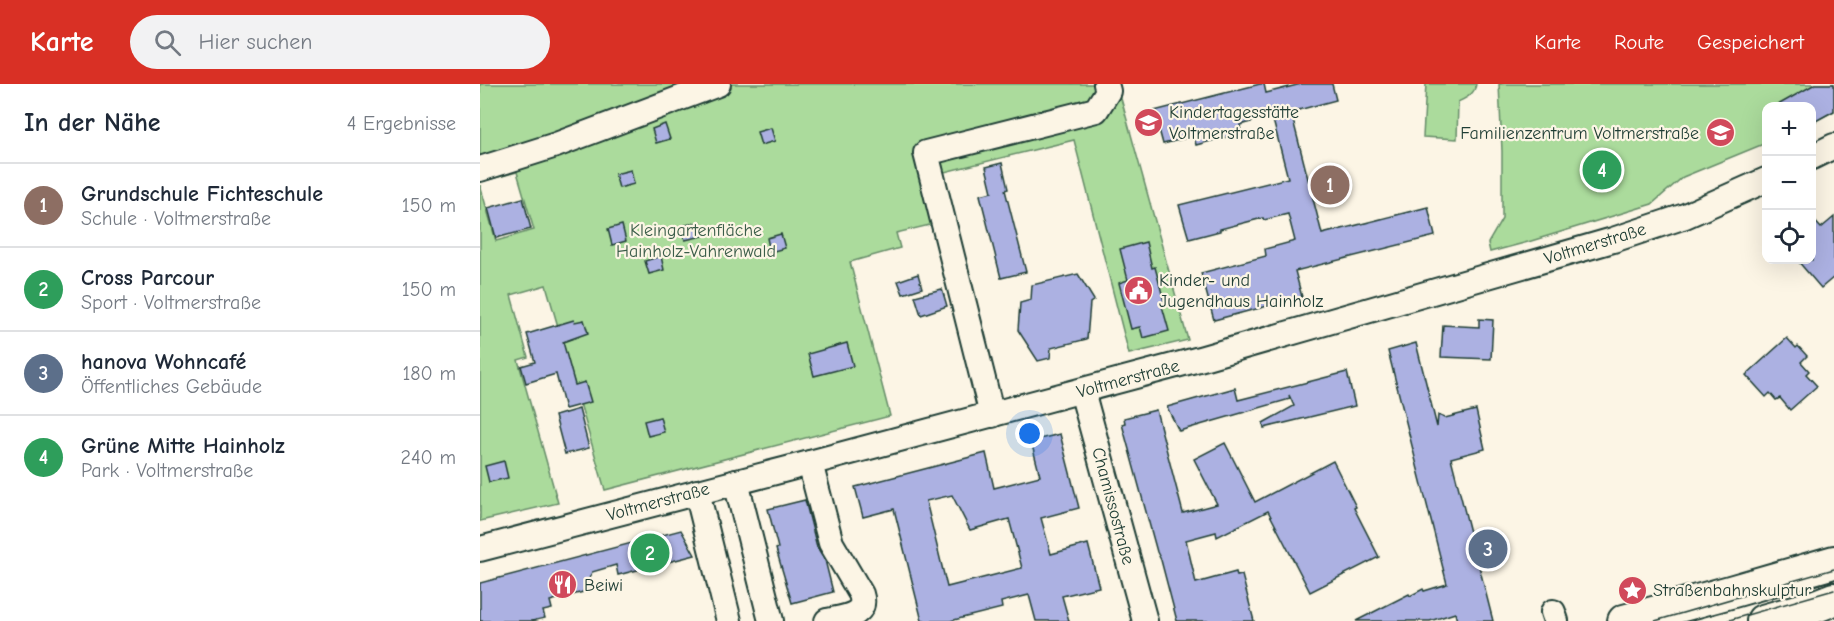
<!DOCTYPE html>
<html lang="de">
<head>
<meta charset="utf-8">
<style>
  body { margin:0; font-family:"Comic Neue",sans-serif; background:#f2f2f3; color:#1f2937 }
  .controls { position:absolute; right:18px; top:18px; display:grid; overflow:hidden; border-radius:12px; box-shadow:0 6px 24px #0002 }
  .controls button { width:54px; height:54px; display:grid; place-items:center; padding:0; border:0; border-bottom:2px solid #e0e1e3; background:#fff; color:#1f2937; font:30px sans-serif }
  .you { position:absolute; left:550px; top:350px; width:21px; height:21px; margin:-15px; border:4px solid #fff; border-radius:50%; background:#1a73e8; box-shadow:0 0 0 9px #1a73e833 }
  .badge { display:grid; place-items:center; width:39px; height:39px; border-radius:50%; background:#d93025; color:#fff; font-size:20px; font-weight:700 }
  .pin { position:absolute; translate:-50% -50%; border:3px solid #fff; box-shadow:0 2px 6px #0006 }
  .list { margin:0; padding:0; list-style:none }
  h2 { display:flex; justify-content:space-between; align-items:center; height:78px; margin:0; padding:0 24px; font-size:26px }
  h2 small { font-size:20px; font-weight:400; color:#747a83 }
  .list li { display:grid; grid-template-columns:39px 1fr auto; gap:18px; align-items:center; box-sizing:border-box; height:84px; padding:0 24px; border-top:2px solid #e0e1e3 }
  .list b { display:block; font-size:22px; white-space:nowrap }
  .list p { margin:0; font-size:20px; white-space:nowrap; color:#747a83 }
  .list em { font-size:20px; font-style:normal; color:#747a83 }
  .icon { flex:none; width:33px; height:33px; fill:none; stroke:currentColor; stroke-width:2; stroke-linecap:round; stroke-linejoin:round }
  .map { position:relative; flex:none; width:1354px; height:537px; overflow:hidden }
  header { display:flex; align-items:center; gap:36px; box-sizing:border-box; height:84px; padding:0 30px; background:#d93025; color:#fff }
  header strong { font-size:28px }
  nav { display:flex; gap:33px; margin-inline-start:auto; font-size:21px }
  .search { width:420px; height:54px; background:#f2f2f3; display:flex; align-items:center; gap:15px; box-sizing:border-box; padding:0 21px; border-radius:33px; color:#747a83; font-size:22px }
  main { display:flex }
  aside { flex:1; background:#fff }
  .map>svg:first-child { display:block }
</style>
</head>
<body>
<header>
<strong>Karte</strong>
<div class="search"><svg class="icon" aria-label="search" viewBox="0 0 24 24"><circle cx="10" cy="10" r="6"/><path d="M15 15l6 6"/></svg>Hier suchen</div>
<nav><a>Karte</a><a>Route</a><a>Gespeichert</a></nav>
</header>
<main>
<aside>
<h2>In der Nähe<small>4 Ergebnisse</small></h2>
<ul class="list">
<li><span class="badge" style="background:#8d6e63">1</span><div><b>Grundschule Fichteschule</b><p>Schule · Voltmerstraße</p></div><em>150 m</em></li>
<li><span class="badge" style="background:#2e9e5b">2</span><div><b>Cross Parcour</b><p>Sport · Voltmerstraße</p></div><em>150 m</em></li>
<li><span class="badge" style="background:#5c6f8a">3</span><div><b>hanova Wohncafé</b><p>Öffentliches Gebäude</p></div><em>180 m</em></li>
<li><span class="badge" style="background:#2e9e5b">4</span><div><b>Grüne Mitte Hainholz</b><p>Park · Voltmerstraße</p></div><em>240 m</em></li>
</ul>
</aside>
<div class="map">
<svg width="1354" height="537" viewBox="0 0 1354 537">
  <rect width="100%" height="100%" fill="#fcf5e5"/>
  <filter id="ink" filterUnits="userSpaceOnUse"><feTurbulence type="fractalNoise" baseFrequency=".0167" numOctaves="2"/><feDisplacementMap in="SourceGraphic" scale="12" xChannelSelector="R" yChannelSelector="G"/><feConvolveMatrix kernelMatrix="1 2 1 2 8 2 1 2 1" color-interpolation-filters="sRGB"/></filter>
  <g filter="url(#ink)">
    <g fill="#abdb9c" stroke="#658c68" stroke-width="1.5">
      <path d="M0,0h637l71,256 -59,14 -55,-214 -150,37 10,47 -38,9 4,15 -50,14 40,154 -285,74 -59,-205 -35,10 17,62 -10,3 40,143 -78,18v-336l16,56 38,-11 -17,-58 -37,10z"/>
      <path d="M946,0h50c-1,10 -10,14 -18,18l-1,37 -34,-2z"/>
      <path d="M1019,0h335v27l-22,12v-17h-46v37l-83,34 -31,27 -124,38 -38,10 -2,-9 14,-24v-68z"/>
    </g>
    <g fill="#acb1e2" stroke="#1f3d34" stroke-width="1.5" fill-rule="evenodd">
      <path d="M780,0h4l2,9 35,-9h31l4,16 -45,12 31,122 106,-27 7,29 -140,35 7,26 -88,23 -13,-47 65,-17 -1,-7 30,-8 -7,-27 -24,6 -1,-2 -43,11v2l-31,8 -10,-34 109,-27 -16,-62 -32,9 1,8 -45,12 -2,-9 -31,8 -9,-33z"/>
      <path d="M1335,0h19v27l-22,12v-17h-36z"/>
      <path d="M185,40l5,15 -14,4 -4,-14z"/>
      <path d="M291,44l4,13 -14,4 -4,-13z"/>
      <path d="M522,79l6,26 -3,1 21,82 -25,6 -21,-83 12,-3 -6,-25z"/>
      <path d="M151,86l3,14 -15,4 -4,-14z"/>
      <path d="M43,114l8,31 -35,9 -8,-30z"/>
      <path d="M1354,133v60l-13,11 -24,-28h15v-42l9,10z"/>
      <path d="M220,138l3,14 -18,4 -4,-14z"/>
      <path d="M142,141l4,16 -14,4 -4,-16z"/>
      <path d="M301,150l4,14 -15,4 -3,-14z"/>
      <path d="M666,158l6,26 3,-1 10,38 -3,1 7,25 -26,7 -3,-11 -9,2 -12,-46 9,-3 -8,-31z"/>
      <path d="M181,172l3,14 -15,4 -4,-13z"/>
      <path d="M438,190l4,14 -19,6 -5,-13z"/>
      <path d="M598,190l16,26 -4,3 -3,36 -36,9 -1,10 -12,3 -20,-31 2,-27 11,-3 1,-15z"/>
      <path d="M462,205l5,17 -26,9 -6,-19z"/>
      <path d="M999,235l14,1 -2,39 -50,-2 2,-32 36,2z"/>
      <path d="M94,236l1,2 9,-2 4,13 -25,9 12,43 10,-3 6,20 -26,7 -9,-35 -30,9 -5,-17 14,-4 -8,-28z"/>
      <path d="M1307,254l9,10 2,-2 9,10 -6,6 8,9 -3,3 11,12 -27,24 -10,-12 -4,2 -6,-7 -4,4 -20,-22z"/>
      <path d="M367,259l6,23 -39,10 -6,-22z"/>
      <path d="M936,259l21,84 1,-12 7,3 31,-8 9,39 -34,9 21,82 28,-7 6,25 -27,8 14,55h-36l-2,-8 -25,8h-74l53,-27 1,2 13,-7 1,2 23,-7 -59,-233z"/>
      <path d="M867,288l8,34 -91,22 -1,-5 31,-17 -5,-11 1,4 -111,32 -12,-24 68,-19 3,12z"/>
      <path d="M99,325l10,39 -24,6 -10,-38z"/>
      <path d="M676,326l27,103 34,-9 -23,-45 31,-16 30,59 78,-41 23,46 -2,1 25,49 -69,35 -42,-81 -51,26 -1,-5 -30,8 10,43 40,-11 1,4 5,-1 12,46h-77l-16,-61 -4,-8 -35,-128 3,-1 -1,-5z"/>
      <path d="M180,333l4,15 -16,4 -4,-15z"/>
      <path d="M580,350l19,74 -38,10 10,36 37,-10 11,43 -37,9 7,25h-33l-7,-26 -28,7 1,6 -52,13h-28l-28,-112 -31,8 -8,-30 131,-34 8,35 46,-12 -9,-35zM472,411l18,35 39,-11 13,49 -75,19 -21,-86z"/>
      <path d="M24,377l4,17 -19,4 -4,-16z"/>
      <path d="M325,416l12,47 8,13 8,32 -41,11 -16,-54 2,-1 -10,-39z"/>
      <path d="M201,446l14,25 -77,20 -2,-10 -24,7 -9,20 -33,9 2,8 -9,2 2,7 -13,3h-52v-38z"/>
    </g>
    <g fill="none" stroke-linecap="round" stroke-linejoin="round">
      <defs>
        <g id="minor">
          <path d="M1332,73l22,-11"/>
          <path d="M0,85l76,-24 162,-61"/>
          <path d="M602,307l63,230"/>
          <path d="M512,331l-66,-262 170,-43 12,-19 -2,-7"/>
          <path d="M330,379l21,80 30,51c7,22 -17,23 -34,27"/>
          <path d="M256,398l35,139"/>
          <path d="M217,408l32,129"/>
          <path d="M0,465l307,-80 416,-111 410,-118 72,-24 81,-36"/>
          <path d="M1073,528l3,9"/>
        </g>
        <g id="major">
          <path d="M1144,537l106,-29 104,-30"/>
          <path d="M1283,537l53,-15 18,-7"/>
        </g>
      </defs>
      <use href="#minor" stroke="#1f3d34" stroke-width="28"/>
      <use href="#major" stroke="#1f3d34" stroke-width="36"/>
      <use href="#minor" stroke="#fcf5e5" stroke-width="24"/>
      <use href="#major" stroke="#fcf5e5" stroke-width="32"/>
      <g stroke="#1f3d34" stroke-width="1.5">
        <path d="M1175,537l179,-52"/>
        <path d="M1246,537l108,-31"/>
      </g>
    </g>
  </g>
  <defs>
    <symbol id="school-disc" viewBox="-11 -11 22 22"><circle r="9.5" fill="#d1495b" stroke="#fcf5e5"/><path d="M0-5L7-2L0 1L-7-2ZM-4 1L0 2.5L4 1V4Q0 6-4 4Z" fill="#fff"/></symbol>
    <symbol id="civic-disc" viewBox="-11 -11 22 22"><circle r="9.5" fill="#d1495b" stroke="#fcf5e5"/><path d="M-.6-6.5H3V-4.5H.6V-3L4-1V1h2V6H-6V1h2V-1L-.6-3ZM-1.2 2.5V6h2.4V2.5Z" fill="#fff"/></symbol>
    <symbol id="restaurant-disc" viewBox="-11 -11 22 22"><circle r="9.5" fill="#d1495b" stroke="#fcf5e5"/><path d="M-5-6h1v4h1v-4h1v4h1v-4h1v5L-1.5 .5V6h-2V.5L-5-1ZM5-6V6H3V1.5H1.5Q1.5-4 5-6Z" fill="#fff"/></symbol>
    <symbol id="sight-disc" viewBox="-11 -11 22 22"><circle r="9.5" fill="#d1495b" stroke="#fcf5e5"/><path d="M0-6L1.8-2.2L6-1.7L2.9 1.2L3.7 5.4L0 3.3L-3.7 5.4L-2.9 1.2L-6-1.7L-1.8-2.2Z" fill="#fff"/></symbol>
  </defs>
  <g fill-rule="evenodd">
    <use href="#school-disc" x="652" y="22" width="33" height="33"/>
    <use href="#school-disc" x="1224" y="32" width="33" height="33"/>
    <use href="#civic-disc" x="642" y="190" width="33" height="33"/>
    <use href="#restaurant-disc" x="66" y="484" width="33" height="33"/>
    <use href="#sight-disc" x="1136" y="490" width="33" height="33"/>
  </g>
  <g text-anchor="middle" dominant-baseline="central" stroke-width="4.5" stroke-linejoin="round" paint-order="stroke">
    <g font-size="18" fill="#1f3d34" stroke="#fcf5e5" text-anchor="start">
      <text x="689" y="28">Kindertagesstätte<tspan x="689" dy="21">Voltmerstraße</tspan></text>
      <text x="1219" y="49" text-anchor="end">Familienzentrum Voltmerstraße</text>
      <text x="679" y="196">Kinder- und<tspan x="679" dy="21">Jugendhaus Hainholz</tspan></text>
      <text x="104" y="501">Beiwi</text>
      <text x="1173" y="506">Straßenbahnskulptur</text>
    </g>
    <g font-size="18" fill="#3b5d49" stroke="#fcf5e5">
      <text x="216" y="146">Kleingartenfläche<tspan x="216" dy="21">Hainholz-Vahrenwald</tspan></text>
    </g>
    <g font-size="18" fill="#1f3d34" stroke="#fcf5e5">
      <text transform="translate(1115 160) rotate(-17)">Voltmerstraße</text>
      <text transform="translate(648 295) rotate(-15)">Voltmerstraße</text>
      <text transform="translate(178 418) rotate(-15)">Voltmerstraße</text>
      <text transform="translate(633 422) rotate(75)">Chamissostraße</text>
    </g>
  </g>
</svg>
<div class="controls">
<button>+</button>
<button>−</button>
<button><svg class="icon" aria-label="locate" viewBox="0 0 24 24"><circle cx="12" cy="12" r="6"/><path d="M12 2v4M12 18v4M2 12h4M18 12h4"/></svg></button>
</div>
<div class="you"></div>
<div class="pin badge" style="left:850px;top:101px;background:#8d6e63">1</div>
<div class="pin badge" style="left:170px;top:469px;background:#2e9e5b">2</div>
<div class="pin badge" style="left:1008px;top:465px;background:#5c6f8a">3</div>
<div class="pin badge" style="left:1122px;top:86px;background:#2e9e5b">4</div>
</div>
</main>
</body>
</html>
